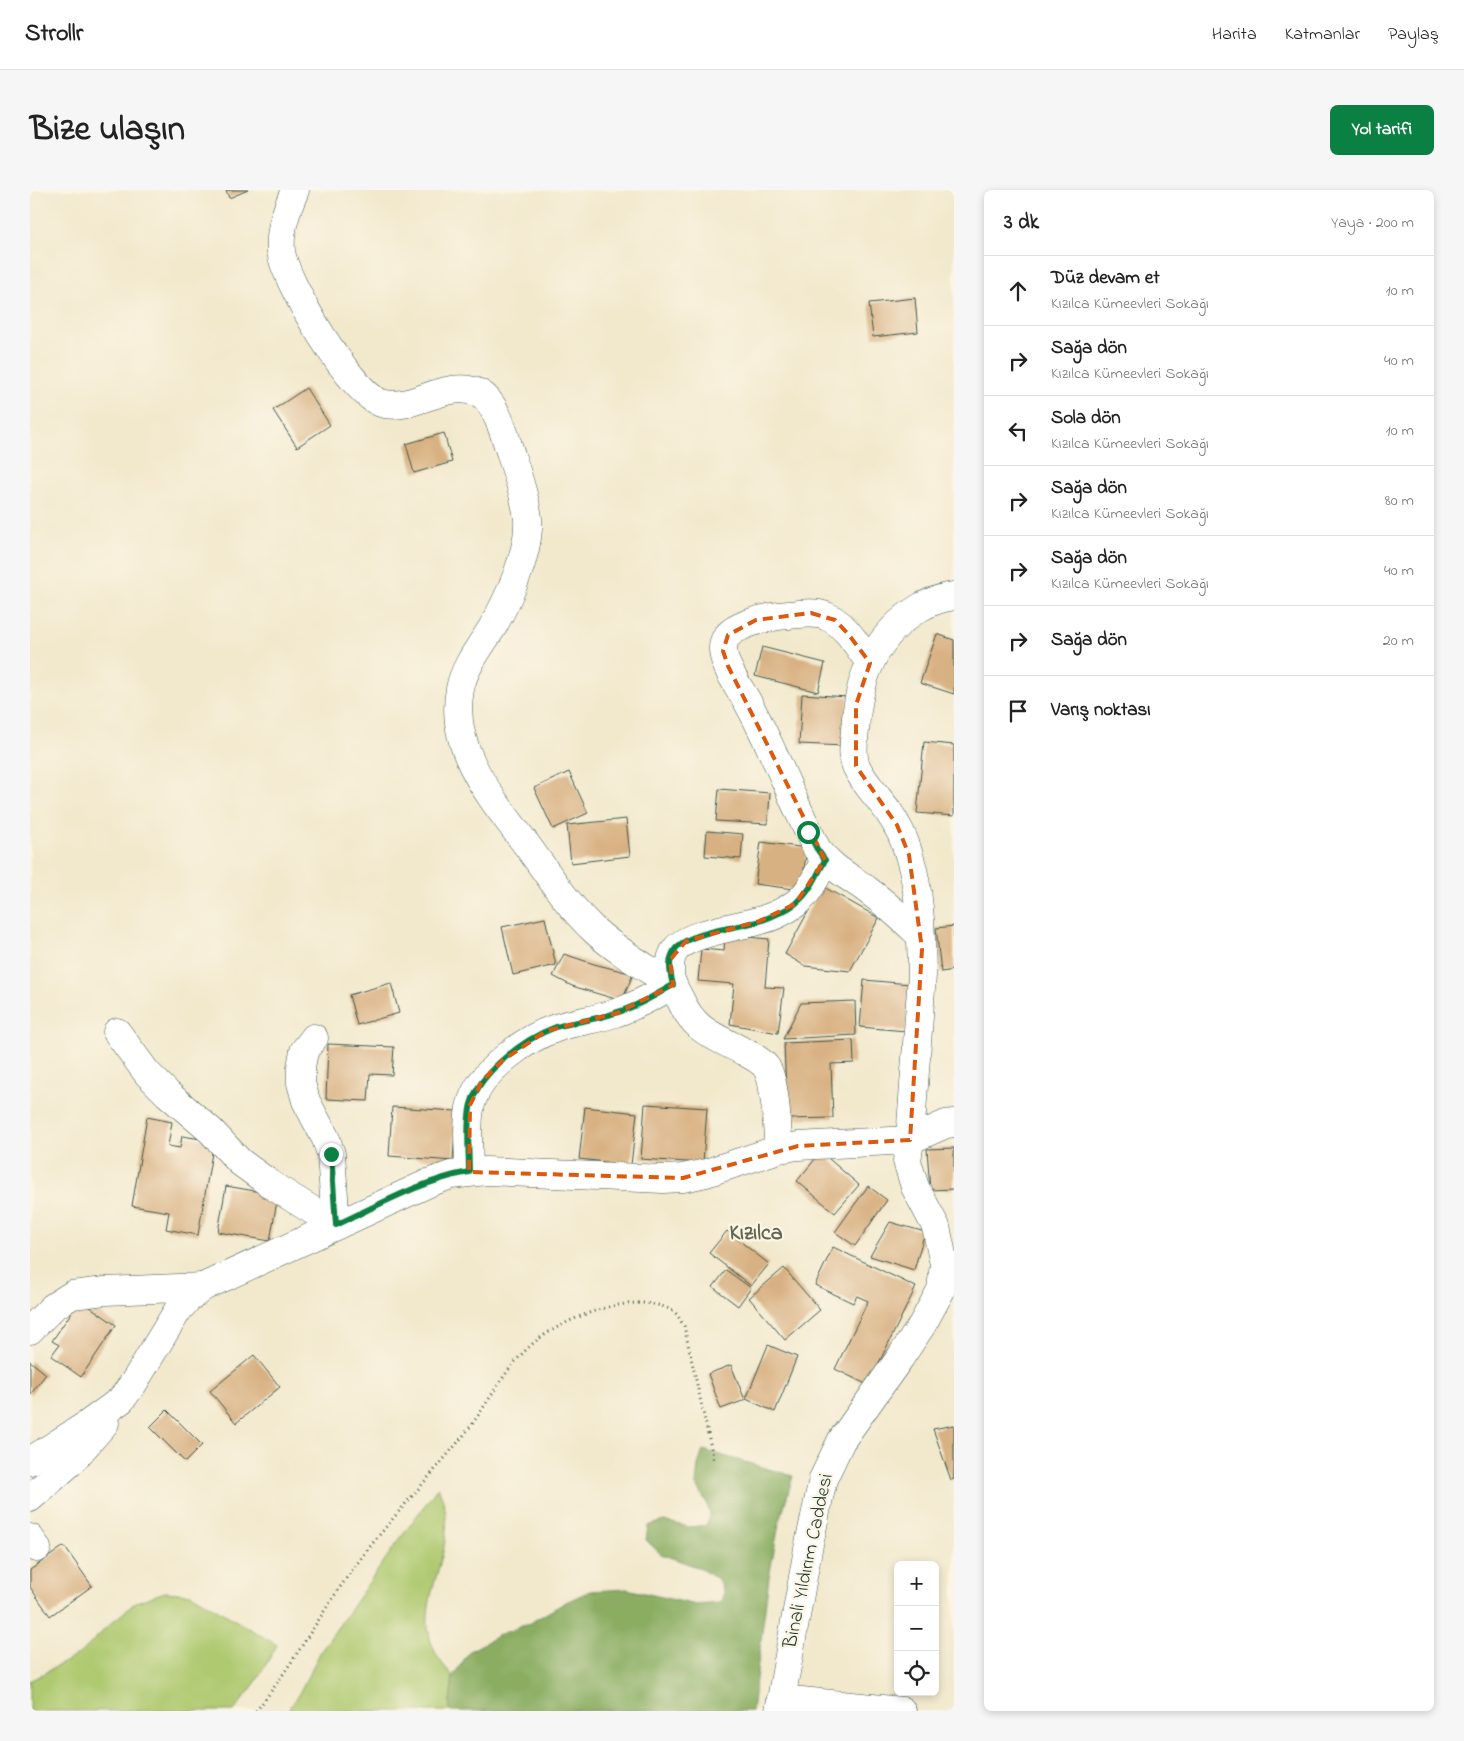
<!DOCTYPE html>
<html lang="tr">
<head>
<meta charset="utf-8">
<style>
  body { margin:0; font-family:"Indie Flower",sans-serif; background:#f6f6f6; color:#222 }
  .controls { position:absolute; right:15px; bottom:15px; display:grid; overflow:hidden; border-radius:8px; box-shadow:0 2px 8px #0003 }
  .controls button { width:45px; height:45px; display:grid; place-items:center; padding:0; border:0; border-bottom:1px solid #e0e0e0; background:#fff; color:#222; font:25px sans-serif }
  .stop { position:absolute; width:15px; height:15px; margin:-11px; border:4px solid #0b8043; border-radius:50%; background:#fff }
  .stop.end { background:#0b8043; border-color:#fff; box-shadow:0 1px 5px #0008 }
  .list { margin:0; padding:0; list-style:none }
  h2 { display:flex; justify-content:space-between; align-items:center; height:65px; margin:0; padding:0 20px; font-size:21px }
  h2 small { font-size:16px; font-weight:400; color:#767676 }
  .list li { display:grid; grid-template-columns:32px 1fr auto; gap:15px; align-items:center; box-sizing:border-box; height:70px; padding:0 20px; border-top:1px solid #e0e0e0 }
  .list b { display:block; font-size:19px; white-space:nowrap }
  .list p { margin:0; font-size:16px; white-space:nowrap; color:#767676 }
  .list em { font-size:16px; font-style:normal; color:#767676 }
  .icon { flex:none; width:28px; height:28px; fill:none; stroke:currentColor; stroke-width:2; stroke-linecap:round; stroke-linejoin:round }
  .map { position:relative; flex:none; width:924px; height:1521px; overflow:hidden; border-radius:8px }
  header { display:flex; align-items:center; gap:30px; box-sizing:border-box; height:70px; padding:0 25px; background:#fff; border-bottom:1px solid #e0e0e0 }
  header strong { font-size:24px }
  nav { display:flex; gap:28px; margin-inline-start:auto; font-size:18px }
  .intro { display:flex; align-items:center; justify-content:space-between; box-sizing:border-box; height:120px; padding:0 30px }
  h1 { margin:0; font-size:35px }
  .button { padding:12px 22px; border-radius:8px; background:#0b8043; color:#fff; font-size:18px; font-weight:700 }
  main { display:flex; gap:30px; padding:0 30px }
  aside { flex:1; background:#fff; border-radius:8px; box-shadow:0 2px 8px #0003 }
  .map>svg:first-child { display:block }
</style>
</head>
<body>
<header>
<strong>Strollr</strong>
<nav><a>Harita</a><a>Katmanlar</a><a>Paylaş</a></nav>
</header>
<div class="intro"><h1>Bize ulaşın</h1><a class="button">Yol tarifi</a></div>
<main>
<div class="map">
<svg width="924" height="1521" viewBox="0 0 924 1521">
  <rect width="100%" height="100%" fill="#fcf5e5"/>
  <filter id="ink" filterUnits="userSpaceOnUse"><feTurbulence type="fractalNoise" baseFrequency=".02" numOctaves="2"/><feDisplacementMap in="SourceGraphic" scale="10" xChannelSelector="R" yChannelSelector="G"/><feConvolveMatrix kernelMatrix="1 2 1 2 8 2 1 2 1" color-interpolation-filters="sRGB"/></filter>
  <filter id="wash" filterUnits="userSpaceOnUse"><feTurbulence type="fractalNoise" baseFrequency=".0096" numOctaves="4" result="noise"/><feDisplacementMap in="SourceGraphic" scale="20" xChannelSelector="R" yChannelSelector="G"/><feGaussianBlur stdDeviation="1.12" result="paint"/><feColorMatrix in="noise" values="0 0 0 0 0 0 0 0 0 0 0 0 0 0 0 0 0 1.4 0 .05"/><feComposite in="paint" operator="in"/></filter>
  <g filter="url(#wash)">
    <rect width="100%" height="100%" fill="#f2e9cd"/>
    <g fill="#aec96f" stroke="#668352">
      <path d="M408,1297c6,14 10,30 8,45 -3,42 -31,78 -11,120 4,9 12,17 18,24l-4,35h-162l10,-14 24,-46 73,-104z"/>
      <path d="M135,1402l26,2 86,51 -21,37 -22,29h-204v-30l51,-28 28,-28 27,-23z"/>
    </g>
    <path fill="#8aad62" stroke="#54754b" d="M673,1260l90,26 -14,48 -10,53 -17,134h-303l4,-35 17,-25 31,-17 29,-11 36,-21 24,-11 37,-2 69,16 24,-2 4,-10 -6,-14 -21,-12 -36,-13 -15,-14 2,-14 16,-5 25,6 18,-2 3,-12 -5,-13 -9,-16 2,-19z"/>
    <g id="blocks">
      <g fill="#d8b182">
        <path d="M196,0h22l-19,8z"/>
        <path d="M885,108l3,34 -45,5 -4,-34z"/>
        <path d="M276,198l24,37 -33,22 -24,-37z"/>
        <path d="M414,243l8,29 -38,11 -8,-29z"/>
        <path d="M907,444l17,6v54l-34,-11z"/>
        <path d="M732,457l63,16 -7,29 -63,-16z"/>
        <path d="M772,504l46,3 -3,49 -46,-2z"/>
        <path d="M894,552l30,3v71l-37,-3z"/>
        <path d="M539,582l19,41 -35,16 -19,-41z"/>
        <path d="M689,599l51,4 -2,31 -52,-3z"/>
        <path d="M596,629l4,37 -59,7 -4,-38z"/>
        <path d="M677,641l36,3 -2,25 -36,-3z"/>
        <path d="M731,652l46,6 -6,42 -46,-6z"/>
        <path d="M792,696l57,32 -29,53 -45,-5 -20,-12z"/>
        <path d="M515,728l11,47 -43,10 -11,-48z"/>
        <path d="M924,736v44l-13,2 -5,-44z"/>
        <path d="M695,745l44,4 -4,48 19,1 -6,45 -48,-9 4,-40 -36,-3 3,-32 23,2z"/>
        <path d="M534,764l30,10 39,10 -11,27 -50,-15 -19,-10z"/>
        <path d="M834,790l46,4 -4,47 -46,-4z"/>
        <path d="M361,793l8,30 -42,12 -8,-30z"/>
        <path d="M825,811l1,34 -73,4 18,-36z"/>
        <path d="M823,850l1,23 -23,1 2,54 -46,1 -3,-76z"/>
        <path d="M298,854l66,3 -2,28 -22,-1 -2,27 -42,-2z"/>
        <path d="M615,914l62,4 -4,55 -62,-4z"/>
        <path d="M362,917l64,4 -3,50 -64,-5z"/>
        <path d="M555,917l52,6 -6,52 -52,-6z"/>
        <path d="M117,927l25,5 -4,24 12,2 2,-12 32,5 -16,94 -32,-6 3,-17 -37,-6z"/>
        <path d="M924,958v41l-24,1 -3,-41z"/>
        <path d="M791,962l38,33 -24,28 -38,-32z"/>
        <path d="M196,996l52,9 -8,46 -52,-9z"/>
        <path d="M838,996l19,14 -32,46 -20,-14z"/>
        <path d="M860,1032l35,10 -11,38 -44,-14z"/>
        <path d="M697,1041l42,33 -18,22 -42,-33z"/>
        <path d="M803,1057l83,40 -48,98 -33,-16 33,-68 -11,-5 -4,7 -38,-18z"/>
        <path d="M754,1078l36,42 -35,30 -36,-42z"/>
        <path d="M696,1080l25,18 -13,18 -25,-19z"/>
        <path d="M50,1110l36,25 -35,52 -30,-21 8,-11 -7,-4z"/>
        <path d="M738,1155l29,12 -22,55 -29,-13z"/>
        <path d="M224,1165l26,32 -44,36 -26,-32z"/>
        <path d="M0,1171l16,13 -16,21z"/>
        <path d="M701,1175l14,35 -24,9 -13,-35z"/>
        <path d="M137,1220l35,35 -17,17 -35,-35z"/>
        <path d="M924,1235v54l-3,1 -18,-51z"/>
        <path d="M34,1356l28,40 -42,30 -20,-29v-17z"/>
      </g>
    </g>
  </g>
  <g filter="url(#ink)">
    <use href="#blocks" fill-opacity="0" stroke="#3f574b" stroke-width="1"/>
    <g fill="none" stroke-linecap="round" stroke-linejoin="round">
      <defs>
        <g id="minor">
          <path d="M265,0c-8,19 -16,40 -14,61 4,32 70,142 100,152 32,10 64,-25 98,-10 18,9 27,47 33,65 6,18 14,42 16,61 2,34 -20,81 -36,109 -12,19 -28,39 -32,61 -12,62 35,113 69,159 21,29 40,59 66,83 23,21 52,37 78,54 -19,11 -37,21 -58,28 -19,7 -39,8 -59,15 -30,10 -76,43 -85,76 -5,17 -2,48 -2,68"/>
          <path d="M840,473c-12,-16 -25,-40 -44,-47 -12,-5 -26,-2 -38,-1 -15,1 -59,9 -64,27 -6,17 15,45 23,59 27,48 45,100 70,148 13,18 31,27 49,40 19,14 37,30 54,46"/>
          <path d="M87,842l30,41 21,21 43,37 29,31 33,24 63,39"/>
          <path d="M284,848l-10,13 -3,16v16l5,18 20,38 5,15 5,71"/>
          <path d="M749,959c-2,-18 -3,-68 -13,-82 -5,-7 -13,-10 -21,-15 -31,-16 -50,-20 -65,-53 -5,-9 -11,-19 -10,-29 0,-7 1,-15 6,-21 13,-16 61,-22 82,-28 12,-3 27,-10 37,-17 15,-11 22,-29 30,-44"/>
          <path d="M0,1140l23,-23 19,-12 33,-4 98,-4"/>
          <path d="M0,1271l58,-37 33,-24 12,-16 45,-74 10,-11 15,-12 228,-105 20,-7 35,-4 177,8 20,-1 23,-5 73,-24 19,-3 112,-6 12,-165c-1,-39 -1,-82 -13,-120 -4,-15 -12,-31 -21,-44 -10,-14 -24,-28 -31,-43 -6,-11 -3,-26 -2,-38 3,-48 17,-89 58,-118 13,-9 25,-14 41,-16"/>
          <path d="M0,1308l41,-36 34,-39"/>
          <path d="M0,1348l7,10"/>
          <path d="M751,1509l121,12"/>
          <path d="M749,1521l29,-162 15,-70 18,-38 59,-83 22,-33 19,-35 3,-26 -8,-37 -21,-40 -8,-26 3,-21 36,-16 8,-1"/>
        </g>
      </defs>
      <use href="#minor" stroke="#3f574b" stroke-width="29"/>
      <path stroke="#3f574b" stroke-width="3" stroke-dasharray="1 4" stroke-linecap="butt" d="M226,1521c37,-46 65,-99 100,-146 35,-47 75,-89 111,-134 23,-30 39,-66 69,-90 31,-24 100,-52 137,-30 5,3 8,11 11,15l30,135"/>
      <use href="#minor" stroke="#fff" stroke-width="28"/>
    </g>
  </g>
  <g fill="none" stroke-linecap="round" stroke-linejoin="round" filter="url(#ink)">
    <path stroke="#0b8043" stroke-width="6" d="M301,964l5,71c43,-20 87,-45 133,-53 0,-19 -3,-51 2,-68 9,-33 55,-66 85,-77 20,-6 40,-7 59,-14 21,-6 39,-17 58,-28 -3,-12 -6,-26 3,-37 16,-17 62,-20 84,-27 11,-4 25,-10 35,-17 14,-10 22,-29 30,-44l-8,-11 -9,-17"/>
  </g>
  <path fill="none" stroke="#de580e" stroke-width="4" stroke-dasharray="10 6" stroke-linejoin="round" d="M781,423l24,7 14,15 21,28 -14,42v61l41,59 12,30 13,94 -12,191 -112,6 -115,32 -214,-6 1,-67 12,-24 20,-20 44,-30 71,-18 56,-28 -3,-25 16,-19 74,-20 35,-17 30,-44 -97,-194 -5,-15 5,-16 28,-15z"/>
  <g text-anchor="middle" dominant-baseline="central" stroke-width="4.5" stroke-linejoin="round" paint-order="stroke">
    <g font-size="20" fill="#1f3d34" stroke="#fcf5e5">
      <text transform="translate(779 1371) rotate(-78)">Binali Yıldırım Caddesi</text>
    </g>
    <g font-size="22" font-weight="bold" fill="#60664f" stroke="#fcf5e5">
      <text x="726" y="1044">Kızılca</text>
    </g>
  </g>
</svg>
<div class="controls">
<button>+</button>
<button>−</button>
<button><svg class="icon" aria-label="locate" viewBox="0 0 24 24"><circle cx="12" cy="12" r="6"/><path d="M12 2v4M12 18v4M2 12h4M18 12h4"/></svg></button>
</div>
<div class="stop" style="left:778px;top:642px"></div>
<div class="stop end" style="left:301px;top:964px"></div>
</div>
<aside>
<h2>3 dk<small>Yaya · 200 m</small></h2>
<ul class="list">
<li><svg class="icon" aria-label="ahead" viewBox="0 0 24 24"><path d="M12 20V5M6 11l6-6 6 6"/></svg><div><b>Düz devam et</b><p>Kızılca Kümeevleri Sokağı</p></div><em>10 m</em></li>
<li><svg class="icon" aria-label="right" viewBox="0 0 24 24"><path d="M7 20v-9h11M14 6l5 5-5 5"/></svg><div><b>Sağa dön</b><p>Kızılca Kümeevleri Sokağı</p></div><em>40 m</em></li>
<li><svg class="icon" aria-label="left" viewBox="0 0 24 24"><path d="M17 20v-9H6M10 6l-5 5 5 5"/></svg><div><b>Sola dön</b><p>Kızılca Kümeevleri Sokağı</p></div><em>10 m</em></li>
<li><svg class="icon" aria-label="right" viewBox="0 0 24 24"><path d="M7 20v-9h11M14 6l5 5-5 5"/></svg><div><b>Sağa dön</b><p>Kızılca Kümeevleri Sokağı</p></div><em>80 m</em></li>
<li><svg class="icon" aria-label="right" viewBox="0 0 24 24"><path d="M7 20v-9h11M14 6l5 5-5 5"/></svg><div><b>Sağa dön</b><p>Kızılca Kümeevleri Sokağı</p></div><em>40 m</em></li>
<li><svg class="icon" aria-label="right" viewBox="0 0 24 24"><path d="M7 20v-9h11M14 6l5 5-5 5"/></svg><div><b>Sağa dön</b></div><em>20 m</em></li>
<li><svg class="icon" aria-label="arrive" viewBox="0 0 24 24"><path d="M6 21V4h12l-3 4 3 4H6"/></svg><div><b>Varış noktası</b></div></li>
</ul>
</aside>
</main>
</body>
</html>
